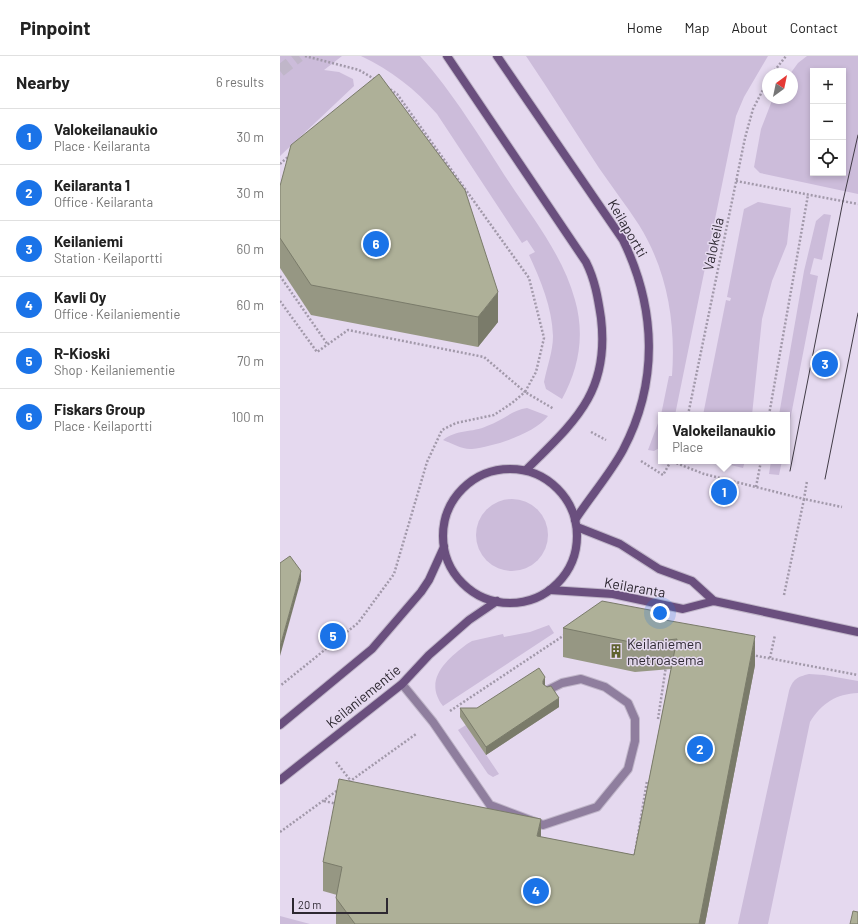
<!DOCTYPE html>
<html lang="en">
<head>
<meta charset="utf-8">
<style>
  body { margin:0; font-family:Barlow,sans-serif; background:#f6f6f6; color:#222 }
  .controls { position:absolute; right:12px; top:12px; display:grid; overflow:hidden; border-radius:0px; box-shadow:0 2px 6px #0003 }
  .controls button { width:36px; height:36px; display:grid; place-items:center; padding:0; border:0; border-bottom:1px solid #e0e0e0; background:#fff; color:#222; font:20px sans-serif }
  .compass { position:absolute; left:482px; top:12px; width:36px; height:36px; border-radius:50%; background:#fff; box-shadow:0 2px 6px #0003; rotate:33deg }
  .scale { position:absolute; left:12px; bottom:10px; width:96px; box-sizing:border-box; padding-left:4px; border:2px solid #2d2831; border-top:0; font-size:11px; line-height:14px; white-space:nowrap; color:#2d2831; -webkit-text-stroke:3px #e5d9ef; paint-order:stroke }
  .you { position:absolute; left:380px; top:557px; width:14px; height:14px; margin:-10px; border:3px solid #fff; border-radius:50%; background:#1a73e8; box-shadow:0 0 0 6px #1a73e833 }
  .badge { display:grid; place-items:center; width:26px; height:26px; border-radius:50%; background:#1a73e8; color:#fff; font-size:13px; font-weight:700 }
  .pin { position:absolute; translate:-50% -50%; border:2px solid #fff; box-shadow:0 1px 4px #0006 }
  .popup { position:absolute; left:378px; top:356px; width:132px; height:52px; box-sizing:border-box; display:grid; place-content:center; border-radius:0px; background:#fff; filter:drop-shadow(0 1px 3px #0005); font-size:13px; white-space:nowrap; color:#767676 }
  .popup b { font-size:15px; color:#222 }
  .popup::after { content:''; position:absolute; left:50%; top:100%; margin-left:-8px; border:8px solid transparent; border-top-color:#fff }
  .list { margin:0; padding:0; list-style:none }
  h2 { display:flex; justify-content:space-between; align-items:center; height:52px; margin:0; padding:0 16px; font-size:17px }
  h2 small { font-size:13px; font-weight:400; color:#767676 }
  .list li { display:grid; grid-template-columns:26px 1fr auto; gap:12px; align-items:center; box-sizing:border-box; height:56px; padding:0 16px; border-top:1px solid #e0e0e0 }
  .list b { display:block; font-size:15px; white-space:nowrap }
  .list p { margin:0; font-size:13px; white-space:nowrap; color:#767676 }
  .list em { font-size:13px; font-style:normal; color:#767676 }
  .icon { flex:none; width:22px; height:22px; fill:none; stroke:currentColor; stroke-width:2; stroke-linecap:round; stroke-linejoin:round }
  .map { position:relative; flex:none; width:578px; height:868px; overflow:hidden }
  header { display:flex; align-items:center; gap:24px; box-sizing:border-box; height:56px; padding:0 20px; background:#fff; border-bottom:1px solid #e0e0e0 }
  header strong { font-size:19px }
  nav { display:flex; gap:22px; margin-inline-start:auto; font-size:14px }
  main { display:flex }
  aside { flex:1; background:#fff }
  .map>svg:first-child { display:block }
</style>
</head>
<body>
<header>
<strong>Pinpoint</strong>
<nav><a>Home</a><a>Map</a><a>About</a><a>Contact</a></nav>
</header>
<main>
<aside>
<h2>Nearby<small>6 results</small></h2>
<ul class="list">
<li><span class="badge">1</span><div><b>Valokeilanaukio</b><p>Place · Keilaranta</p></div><em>30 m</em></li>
<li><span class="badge">2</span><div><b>Keilaranta 1</b><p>Office · Keilaranta</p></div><em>30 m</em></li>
<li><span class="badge">3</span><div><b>Keilaniemi</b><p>Station · Keilaportti</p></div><em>60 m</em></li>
<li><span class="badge">4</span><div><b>Kavli Oy</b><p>Office · Keilaniementie</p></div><em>60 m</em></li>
<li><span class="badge">5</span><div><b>R-Kioski</b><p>Shop · Keilaniementie</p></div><em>70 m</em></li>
<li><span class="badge">6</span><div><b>Fiskars Group</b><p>Place · Keilaportti</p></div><em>100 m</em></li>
</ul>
</aside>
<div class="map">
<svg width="578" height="868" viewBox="0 0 578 868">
  <rect width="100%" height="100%" fill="#e5d9ef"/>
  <g fill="#ccbcda" fill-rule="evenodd">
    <path d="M0,0h62l-18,14 15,2 14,7 1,7 -74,70z"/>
    <path d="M81,0h59c32,35 63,86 89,126 25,38 54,74 66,118 10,35 4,68 -13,99l-16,-10 -2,-7c3,-15 9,-31 9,-46 -1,-29 -12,-55 -24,-81l6,-3 -8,-12 -5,3 -85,-129c-22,-25 -46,-44 -76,-58z"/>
    <path d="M246,0h242l-24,41 -8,19 -61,299h-14l8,-39h3c4,-54 -5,-106 -33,-151 -13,-20 -27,-38 -40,-57 -25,-38 -48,-75 -73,-112z"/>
    <path d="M527,0h51v138l-98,-21 -6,-6 7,-38 12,-31h19v-24h-2l8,-11zM533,15h30v102h-30z"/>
    <path d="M478,146l33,6 -4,36 -15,37 -10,38 -10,96h-49l23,-115 4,1 1,-3 -4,-1 17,-88z"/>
    <path d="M544,158l7,1 -9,45 -8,-2 -4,16 8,2 -31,160v-21h-8l25,-144 12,-50z"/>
    <path d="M247,352l21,8c-14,18 -53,30 -76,33 -9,1 -21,-6 -29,-9 14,-11 29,-7 44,-14 15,-5 25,-16 40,-18z"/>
    <path d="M381,359v32l-7,4 -6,-1z"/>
    <path d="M434,405h31l-2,7z"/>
    <path d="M491,405h11l-3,14 -10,-1z"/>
    <circle cx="232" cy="479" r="36"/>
    <path d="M269,569l5,8 -111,73c-20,-26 3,-46 24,-62l5,-3 31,-7 1,3 26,-5z"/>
    <path d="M529,618l15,1 34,6v12c-22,1 -36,10 -48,29l-42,202h-30l51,-233c4,-12 8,-14 20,-17z"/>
    <path d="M186,669l33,49 -6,3 -5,-3 -30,-44z"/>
    <path d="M0,860l30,8h-30z"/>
  </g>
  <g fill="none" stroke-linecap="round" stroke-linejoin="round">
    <path stroke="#c0b6c9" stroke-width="12" stroke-dasharray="12 6" stroke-linecap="butt" d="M0,15l19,-15"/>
    <defs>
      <path id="lane" d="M122,628l31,38 57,83 53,20 54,-18 31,-38 7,-28v-22l-7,-16 -23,-16 -24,-8 -19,4 -14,7"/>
      <g id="secondary">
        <path d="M167,0l139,206c9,18 12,36 15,56 9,75 -27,104 -75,152"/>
        <path d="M217,0l126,184c33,68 36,142 0,210 -13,24 -33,47 -48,70"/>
        <circle cx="230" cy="480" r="67"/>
        <path d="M297,471l43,17 39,25 33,12 22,20"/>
        <path d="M270,534l63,4 70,15 31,-8 144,31"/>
        <path d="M0,669l92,-76 49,-57 8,-12 15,-33"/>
        <path d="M0,724l122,-96 27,-29 40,-35 28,-19"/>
      </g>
    </defs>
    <use href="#lane" stroke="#c0b6c9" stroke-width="10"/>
    <use href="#secondary" stroke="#c0b6c9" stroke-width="10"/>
    <g stroke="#a299aa" stroke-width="2.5" stroke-dasharray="2 2" stroke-linecap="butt">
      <path d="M25,0l54,14 17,10"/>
      <path d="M492,18l14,-18"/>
      <path d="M107,31l10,7 132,184 15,60 -8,34 -11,20 29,17"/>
      <path d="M0,108l10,-9"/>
      <path d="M456,125l122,23"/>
      <path d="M0,220l48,69"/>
      <path d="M0,245l37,51 31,-22 136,27 41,35 -13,11 -18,12 -38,8 -14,7 -15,32 -33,112 -36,49 -78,63"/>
      <path d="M408,359l57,-277 8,-29 15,-29"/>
      <path d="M489,359l39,-220"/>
      <path d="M311,376l15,8"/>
      <path d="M361,405l22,14 8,-14 33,13 100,25 3,-18"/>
      <path d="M476,431l5,-26"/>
      <path d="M504,539l20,-96 38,8"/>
      <path d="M472,599l106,20"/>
      <path d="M490,602l5,-23"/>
      <path d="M170,655l116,-77"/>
      <path d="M378,663l8,-53"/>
      <path d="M56,706l15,19"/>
      <path d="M69,726l67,-48"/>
      <path d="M44,745l13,3"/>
      <path d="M0,776l58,-42"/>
      <path d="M354,803l13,-78"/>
    </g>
    <use href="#lane" stroke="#8f7e9e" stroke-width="8"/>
    <use href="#secondary" stroke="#6a4f7e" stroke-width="8"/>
    <g stroke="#413b46" stroke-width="1">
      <path d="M510,415l53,-270 15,-66"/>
      <path d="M545,423l33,-166"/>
    </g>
  </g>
  <g fill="#969783">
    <path d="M0,130l218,136 -20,25 -167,-32 -31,-47z"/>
    <path d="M375,562l100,47 -50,259h-369v-26l1,-3 -14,-4v-29l218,-25 93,18 37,-186 -36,3 -72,-15v-29z"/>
    <path d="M265,630l14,21 -73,48 -26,-38v-9h17z"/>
  </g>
  <g fill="#7a7b6a">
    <path d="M218,236v30l-20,25v-30z"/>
    <path d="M21,515v9l-21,76v-9z"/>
    <path d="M475,580v29l-50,259h-6z"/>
    <path d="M265,621v8l-2,4v-8z"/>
    <path d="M279,642v9l-73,48v-8z"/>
    <path d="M261,763v29l-4,-12z"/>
  </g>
  <g fill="#aeb098" stroke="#7a7b6a">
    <path d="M99,18l86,116 33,102 -20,25 -167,-32 -31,-47v-52l11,-41z"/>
    <path d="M10,500l11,15 -21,76v-84z"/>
    <path d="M322,545l53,10 -1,7 101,18 -56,288h-344l-19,-26 6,-31 -19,-5 16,-83 202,40 -4,17 97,19 43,-216 -42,4 -72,-15z"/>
    <path d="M259,612l6,9 -2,4v3l4,3 4,-1 8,12 -73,49 -26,-39h17z"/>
    <path d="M573,855l5,1v12h-8z"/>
  </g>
  <defs>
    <symbol id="building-bare" viewBox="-9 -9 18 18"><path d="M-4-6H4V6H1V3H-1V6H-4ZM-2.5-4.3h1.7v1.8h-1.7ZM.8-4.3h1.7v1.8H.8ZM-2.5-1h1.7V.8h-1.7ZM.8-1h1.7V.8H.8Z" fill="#5f622f" stroke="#e5d9ef" stroke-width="2.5" paint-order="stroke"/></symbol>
  </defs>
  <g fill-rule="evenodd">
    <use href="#building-bare" x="326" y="585" width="20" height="20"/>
  </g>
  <g text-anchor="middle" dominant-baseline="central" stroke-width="3" stroke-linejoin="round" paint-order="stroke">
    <g font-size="14" fill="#2d2831" stroke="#e5d9ef">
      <text transform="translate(348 172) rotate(60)">Keilaportti</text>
      <text transform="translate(433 188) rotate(-78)">Valokeila</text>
      <text transform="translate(355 531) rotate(10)">Keilaranta</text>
      <text transform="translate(83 640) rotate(-39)">Keilaniementie</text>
    </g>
    <g font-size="14" fill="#2d2831" stroke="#e5d9ef" text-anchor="start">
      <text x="347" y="587">Keilaniemen<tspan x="347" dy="16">metroasema</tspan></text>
    </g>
  </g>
</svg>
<div class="controls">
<button>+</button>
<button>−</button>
<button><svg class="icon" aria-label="locate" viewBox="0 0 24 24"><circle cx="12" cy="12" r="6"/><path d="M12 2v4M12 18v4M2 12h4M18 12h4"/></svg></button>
</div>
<svg class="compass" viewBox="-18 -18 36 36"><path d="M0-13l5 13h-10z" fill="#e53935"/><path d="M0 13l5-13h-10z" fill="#767676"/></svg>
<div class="scale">20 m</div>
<div class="you"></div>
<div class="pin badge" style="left:444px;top:436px">1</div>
<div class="popup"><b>Valokeilanaukio</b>Place</div>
<div class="pin badge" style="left:420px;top:693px">2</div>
<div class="pin badge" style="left:545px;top:308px">3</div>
<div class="pin badge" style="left:256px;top:835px">4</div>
<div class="pin badge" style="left:53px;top:580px">5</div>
<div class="pin badge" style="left:96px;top:188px">6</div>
</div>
</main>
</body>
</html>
